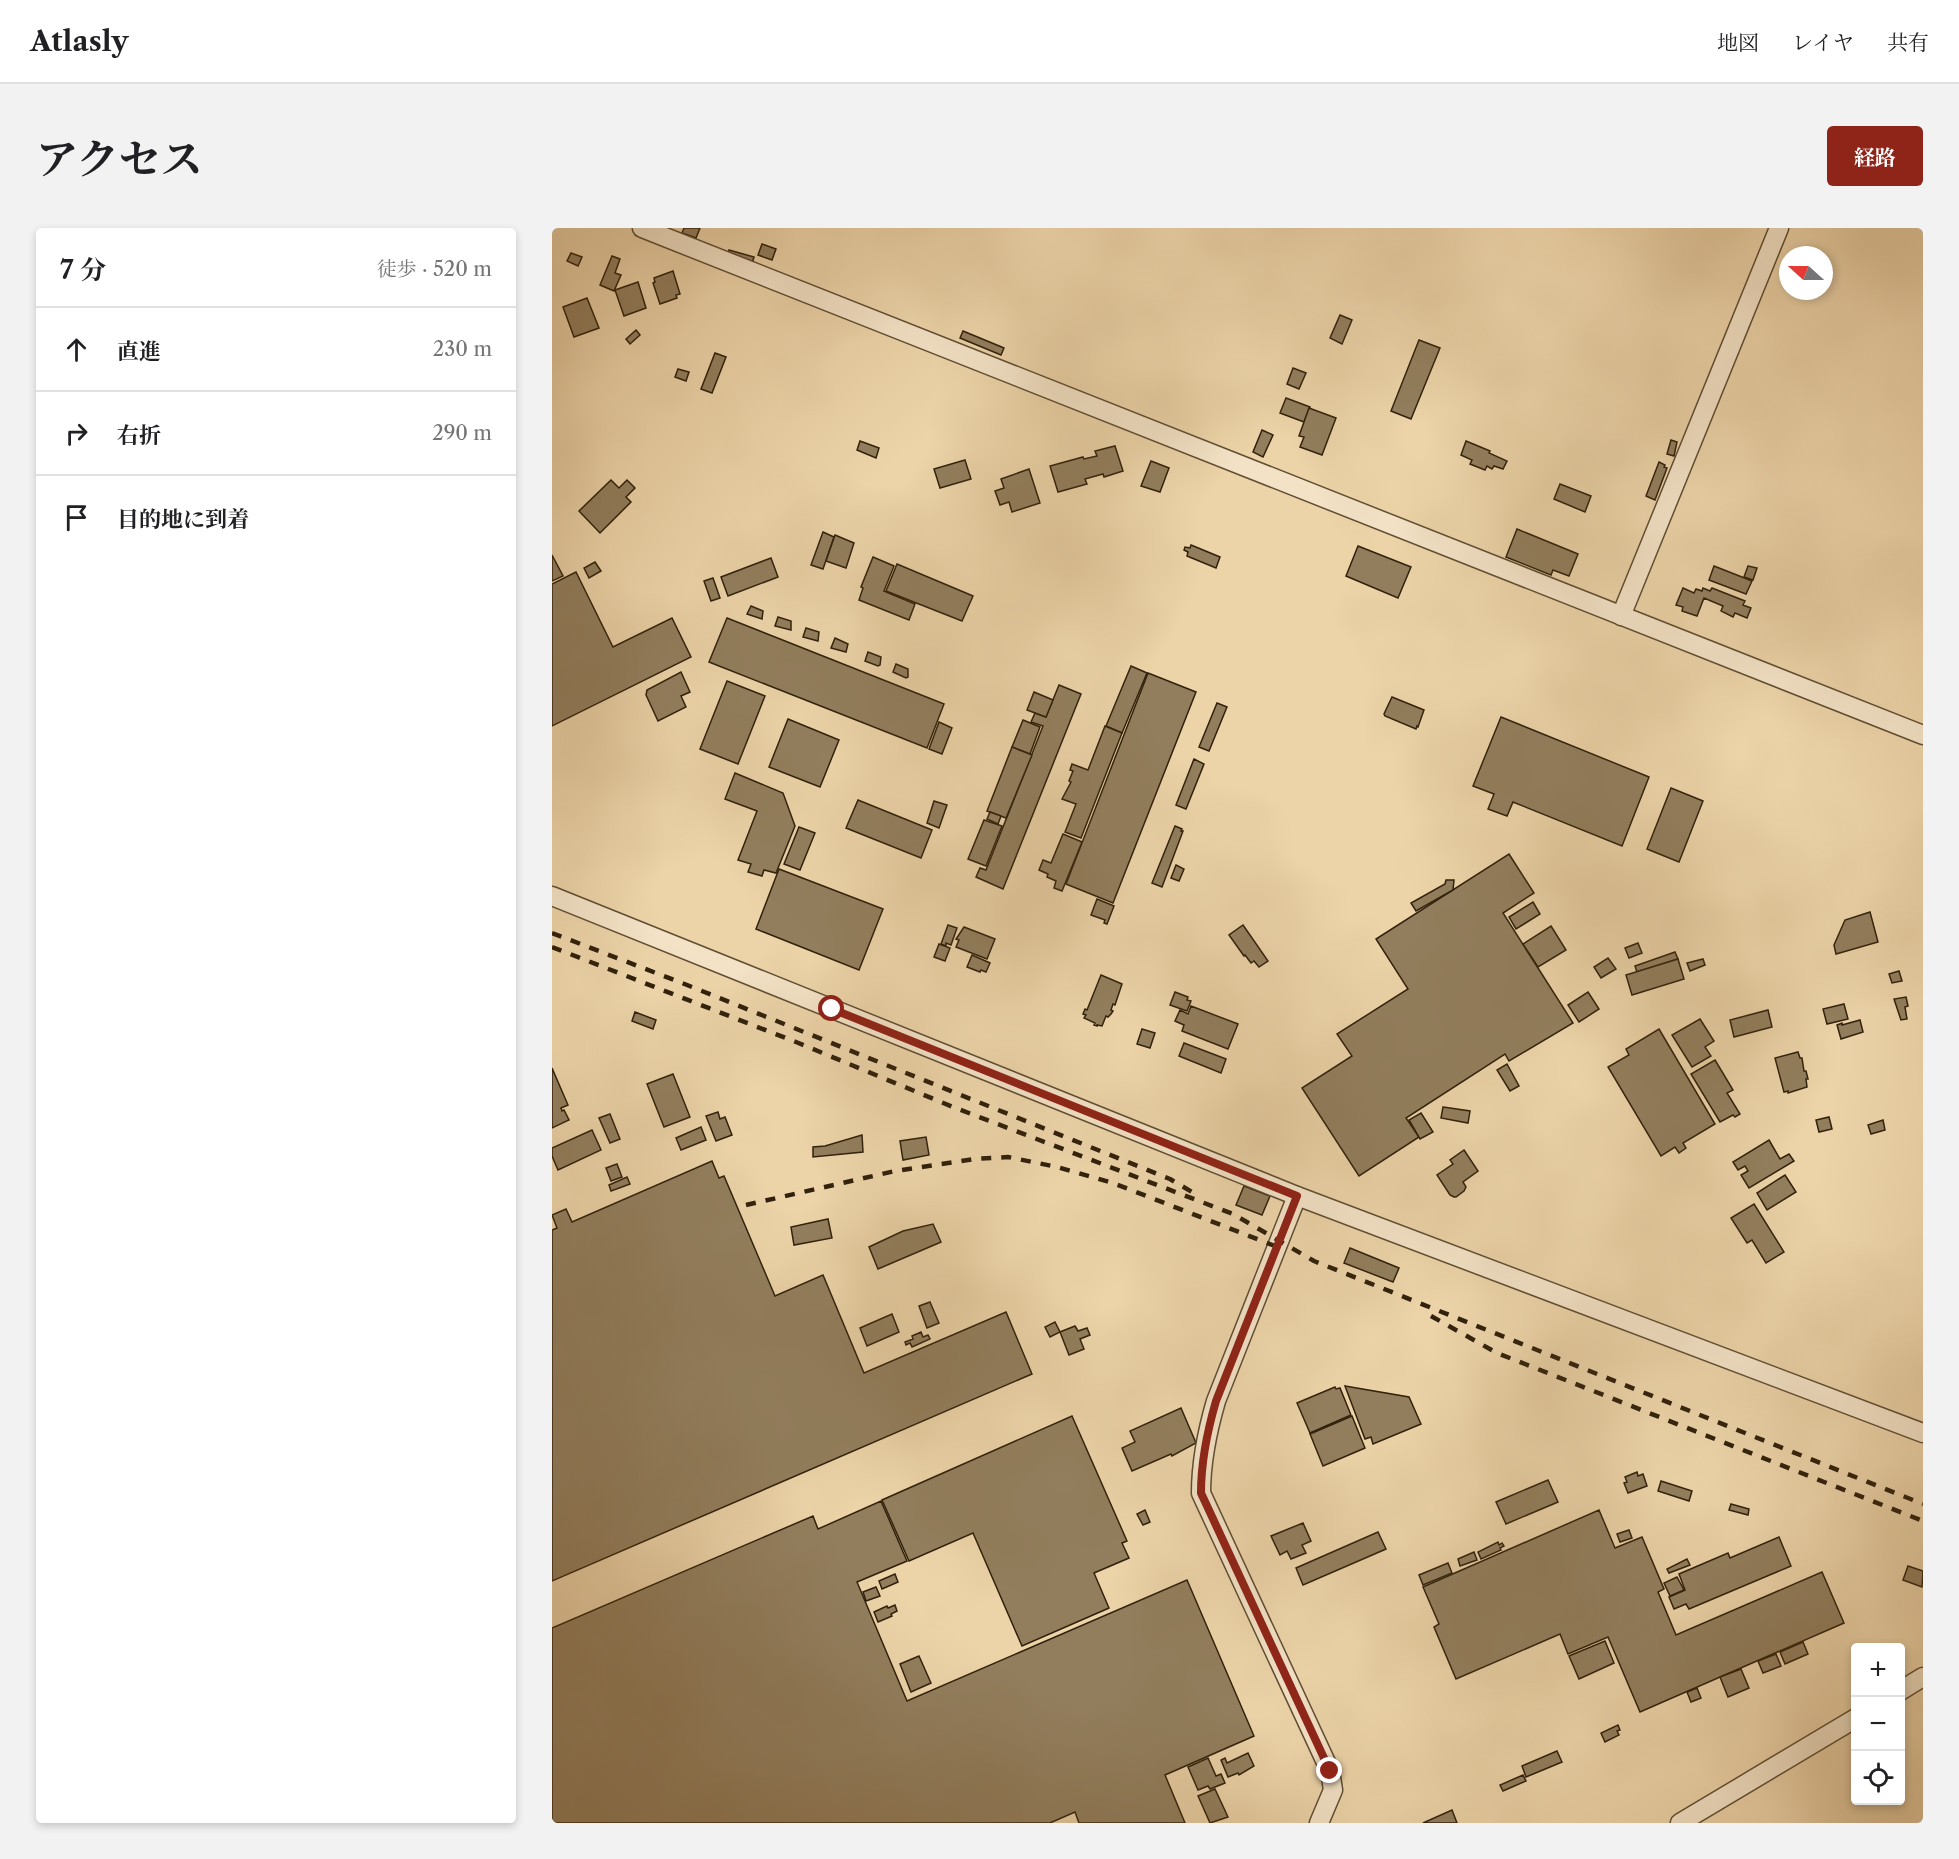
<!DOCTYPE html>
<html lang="ja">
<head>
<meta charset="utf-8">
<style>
  body { margin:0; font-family:"Libre Caslon Text","Noto Serif JP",serif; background:#f2f2f2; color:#202124 }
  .controls { position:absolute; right:18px; bottom:18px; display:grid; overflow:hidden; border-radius:6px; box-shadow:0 3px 9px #0003 }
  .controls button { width:54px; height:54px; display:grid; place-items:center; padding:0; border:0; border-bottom:2px solid #e0e0e0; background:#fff; color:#202124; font:30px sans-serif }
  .compass { position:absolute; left:1227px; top:18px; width:54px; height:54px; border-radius:50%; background:#fff; box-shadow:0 3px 9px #0003; rotate:291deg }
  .stop { position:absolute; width:18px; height:18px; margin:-14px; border:4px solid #8f2418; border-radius:50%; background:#fff }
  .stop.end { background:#8f2418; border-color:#fff; box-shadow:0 2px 6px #0008 }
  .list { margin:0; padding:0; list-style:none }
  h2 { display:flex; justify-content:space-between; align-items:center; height:78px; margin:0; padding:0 24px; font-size:26px }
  h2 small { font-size:20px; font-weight:400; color:#757577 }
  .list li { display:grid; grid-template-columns:39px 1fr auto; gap:18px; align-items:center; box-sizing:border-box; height:84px; padding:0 24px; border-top:2px solid #e0e0e0 }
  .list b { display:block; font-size:22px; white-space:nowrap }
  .list em { font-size:20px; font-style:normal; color:#757577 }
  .icon { flex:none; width:33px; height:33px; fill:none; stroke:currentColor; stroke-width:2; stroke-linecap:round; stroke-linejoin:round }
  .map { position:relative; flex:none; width:1371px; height:1595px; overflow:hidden; border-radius:6px }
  header { display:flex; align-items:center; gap:36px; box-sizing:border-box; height:84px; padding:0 30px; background:#fff; border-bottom:2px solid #e0e0e0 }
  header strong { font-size:28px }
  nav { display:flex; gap:33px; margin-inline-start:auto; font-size:21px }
  .intro { display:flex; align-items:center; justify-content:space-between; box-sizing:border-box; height:144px; padding:0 36px }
  h1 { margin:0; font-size:42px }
  .button { padding:15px 27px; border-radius:6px; background:#8f2418; color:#fff; font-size:21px; font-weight:700 }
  main { display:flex; gap:36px; padding:0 36px }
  aside { flex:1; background:#fff; border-radius:6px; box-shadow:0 3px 9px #0003 }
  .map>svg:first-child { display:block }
</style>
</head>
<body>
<header>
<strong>Atlasly</strong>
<nav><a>地図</a><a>レイヤ</a><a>共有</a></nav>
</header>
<div class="intro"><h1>アクセス</h1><a class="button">経路</a></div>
<main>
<aside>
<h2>7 分<small>徒歩 · 520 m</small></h2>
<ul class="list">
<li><svg class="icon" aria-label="ahead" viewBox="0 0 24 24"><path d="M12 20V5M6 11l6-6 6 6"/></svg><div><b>直進</b></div><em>230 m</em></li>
<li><svg class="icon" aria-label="right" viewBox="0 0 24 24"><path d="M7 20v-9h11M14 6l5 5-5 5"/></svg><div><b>右折</b></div><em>290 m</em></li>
<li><svg class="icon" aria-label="arrive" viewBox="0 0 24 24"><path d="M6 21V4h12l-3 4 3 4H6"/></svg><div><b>目的地に到着</b></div></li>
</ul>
</aside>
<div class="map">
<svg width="1371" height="1595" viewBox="0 0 1371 1595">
  <rect width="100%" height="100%" fill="#ecd3a8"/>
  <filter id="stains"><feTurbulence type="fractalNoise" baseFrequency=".00333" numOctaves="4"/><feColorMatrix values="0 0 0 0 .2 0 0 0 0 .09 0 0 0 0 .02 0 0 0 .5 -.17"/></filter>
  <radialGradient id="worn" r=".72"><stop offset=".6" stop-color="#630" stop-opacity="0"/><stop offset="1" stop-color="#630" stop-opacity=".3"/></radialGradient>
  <g fill="#927e5d" stroke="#31210c" stroke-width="1.5">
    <path d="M132,0h16l-4,10 -14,-5z"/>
    <path d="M210,16l14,5 -4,11 -14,-5z"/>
    <path d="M177,22l25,7 -3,10 -25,-7z"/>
    <path d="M19,25l11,4 -4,9 -11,-5z"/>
    <path d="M60,28l8,3 -5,14 6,2 -7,16 -14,-6z"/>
    <path d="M121,43l7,23 -4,1 1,3 -17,6 -7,-21 2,-1 -1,-4z"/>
    <path d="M86,54l8,26 -22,8 -9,-26z"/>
    <path d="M35,70l12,30 -25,9 -11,-30z"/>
    <path d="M788,87l12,5 -10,24 -12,-6z"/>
    <path d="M84,102l4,5 -10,9 -4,-5z"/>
    <path d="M411,103l41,17 -3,7 -41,-17z"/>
    <path d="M867,112l21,8 -29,71 -20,-8z"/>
    <path d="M163,125l11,4 -14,36 -11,-4z"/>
    <path d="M741,140l13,5 -7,16 -12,-5z"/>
    <path d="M126,141l11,3 -3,9 -11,-4z"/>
    <path d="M734,170l24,9 -6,15 -24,-9z"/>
    <path d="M757,180l27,10 -14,37 -22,-8 4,-10 -5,-1z"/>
    <path d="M710,202l11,5 -10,22 -10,-5z"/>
    <path d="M1119,212l6,2 -3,14 -7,-2z"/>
    <path d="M308,213l19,7 -3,10 -19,-8z"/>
    <path d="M914,213l24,10 -1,2 18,8 -4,8 -9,-3 -2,3 -5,-3 -2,4 -15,-6 2,-4 -11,-5z"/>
    <path d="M563,218l8,25 -19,6 -1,-3 -18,5 2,5 -29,8 -8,-26 33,-9 1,2 13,-3 -2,-5z"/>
    <path d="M413,232l6,19 -31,9 -6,-19z"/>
    <path d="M599,233l18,7 -9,24 -19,-6z"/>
    <path d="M1107,234l6,3 -1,2 3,1 -12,32 -9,-4z"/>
    <path d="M477,241l11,34 -28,9 -3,-10 -9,3 -5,-14 9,-3 -3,-9z"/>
    <path d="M59,252l8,8 8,-8 8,8 -9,9 5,5 -31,31 -21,-22z"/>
    <path d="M1008,256l31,12 -6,16 -31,-13z"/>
    <path d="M965,301l61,25 -9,22 -16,-6 -2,5 -45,-18z"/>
    <path d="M271,304l11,5 -11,32 -12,-4z"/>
    <path d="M283,307l19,8 -8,25 -20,-7z"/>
    <path d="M639,317l29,12 -4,11 -29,-12 1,-4 -4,-2 1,-3 5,1z"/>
    <path d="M806,318l53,21 -13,31 -52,-22z"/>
    <path d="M0,327l11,21 -11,5z"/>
    <path d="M321,329l21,9 -10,25 31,13 -6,16 -50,-20 4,-12 -2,-1z"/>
    <path d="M219,330l7,19 -50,19 -7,-19z"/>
    <path d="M43,334l6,9 -12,7 -5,-10z"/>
    <path d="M345,336l76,32 -11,25 -76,-30z"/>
    <path d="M1162,338l38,15 -6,13 -37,-14z"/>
    <path d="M1196,338l9,2 -4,12 -9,-3z"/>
    <path d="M24,344l37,75 59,-29 19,39 -139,69v-142z"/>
    <path d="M161,350l7,20 -9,3 -7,-20z"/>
    <path d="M1131,360l11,5 2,-4 6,2 1,-3 7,3 2,-3 33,13 -2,4 8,3 -4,10 -12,-5 -2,4 -12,-6 2,-5 -19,-8 -7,18 -15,-5 1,-4 -7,-2z"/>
    <path d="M199,378l12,5 -1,8 -15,-5z"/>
    <path d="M226,389l13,4v9l-16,-4z"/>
    <path d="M175,390l217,86 -17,44 -218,-86z"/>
    <path d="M254,400l13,4 -1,9 -15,-4z"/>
    <path d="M283,410l13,6 -2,8 -15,-4z"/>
    <path d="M316,424l13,5 -1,8 -2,1 -13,-5z"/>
    <path d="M344,436l12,5v8l-2,1 -13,-6z"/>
    <path d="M579,438l16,7 -25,60 -16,-7z"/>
    <path d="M129,444l9,20 -9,4 5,11 -28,14 -12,-26 1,-5z"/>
    <path d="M596,445l48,19 -83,211 -47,-19z"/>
    <path d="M175,453l38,15 -27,68 -38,-15z"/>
    <path d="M507,457l22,9 -78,195 -27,-12 4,-9 6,2 57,-144 -12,-4 4,-9 11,4z"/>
    <path d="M482,464l19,8 -7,17 -19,-7z"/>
    <path d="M840,469l32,13 -6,17 -1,-1 -1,3 -31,-13 -1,-2z"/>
    <path d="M665,475l10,4 -18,44 -10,-4z"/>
    <path d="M949,489l148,60 -27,69 -109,-44 -6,14 -19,-7 6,-15 -21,-8z"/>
    <path d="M236,491l51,21 -19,47 -51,-20z"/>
    <path d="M471,492l17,7 -10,27 -18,-7z"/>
    <path d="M387,494l13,6 -10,26 -13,-5z"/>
    <path d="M553,498l17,7 -41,105 -16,-6 11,-28 -14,-5 9,-17 -2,-1 4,-10 -3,-1 2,-6 16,6z"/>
    <path d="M460,519l20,8 -26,63 -19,-7z"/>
    <path d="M642,531l10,5 -18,45 -10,-4z"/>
    <path d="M183,545l48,20 12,33 -19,47 -12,-3 -2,6 -14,-4 3,-8 -13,-4 19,-49 -32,-12z"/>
    <path d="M1119,560l32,13 -24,61 -32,-13z"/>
    <path d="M306,572l74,30 -11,28 -75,-30z"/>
    <path d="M382,573l13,4 -8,23 -12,-5z"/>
    <path d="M438,584l11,4 -3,8 -11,-5z"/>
    <path d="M432,592l18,6 -16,40 -18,-7z"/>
    <path d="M623,598l7,3 -1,2h2l-21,56 -10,-4z"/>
    <path d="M247,599l16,6 -15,37 -16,-6z"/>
    <path d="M511,606l19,8 -20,49 -8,-3 2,-7 -9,-4 1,-3 -9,-4 4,-10 8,3z"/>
    <path d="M957,626l25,39 -31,20 70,110 -64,38 -4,-7 -99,64 13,19 -60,39 -57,-88 50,-32 -15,-22 71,-45 -32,-50z"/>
    <path d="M624,637l8,4 -5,12 -8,-3z"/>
    <path d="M227,641l104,40 -24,61 -103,-41z"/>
    <path d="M894,652h8l-1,10 -37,21 -5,-8 34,-19z"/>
    <path d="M545,671l17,7 -7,18 -3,-1 1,-3 -14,-5z"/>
    <path d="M981,674l7,12 -24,15 -7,-12z"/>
    <path d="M1318,684l8,30 -42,12 -2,-9 11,-25z"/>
    <path d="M396,697l9,3 -6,17 -5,-2v3l-5,-2z"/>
    <path d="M691,697l25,36 -9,6 -5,-6 -3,2 -6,-8 -1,1 -15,-21z"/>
    <path d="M999,698l15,24 -28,17 -15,-23z"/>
    <path d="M412,699l31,12 -8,20 -31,-12 3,-7 -3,-1z"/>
    <path d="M1086,715l4,10 -13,5 -4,-10z"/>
    <path d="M387,716l11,4 -5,13 -11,-4z"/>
    <path d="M1123,724l3,7 -41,13 -2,-6z"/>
    <path d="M420,727l18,8 -4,9 -5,-2 -1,2 -13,-5z"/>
    <path d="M1056,730l8,11 -15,9 -7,-11z"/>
    <path d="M1126,731l6,20 -52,16 -6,-20z"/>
    <path d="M1151,731l2,6 -15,6 -3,-8z"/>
    <path d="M1347,743l3,10 -10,2 -3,-9z"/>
    <path d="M549,747l21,9 -7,21 -2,-1 -2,6 2,1 -2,3 -3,3 -2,-1 -4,10 -5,-1v1l-3,-1 1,-2 -11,-5 2,-3 -3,-1 2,-5 2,1z"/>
    <path d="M623,764l13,5 -1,3 4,1 -4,10 -17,-6z"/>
    <path d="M1036,764l11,17 -20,13 -11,-17z"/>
    <path d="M1354,769l2,9 -3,1 2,12 -6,1 -7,-21z"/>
    <path d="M1292,776l4,15 -21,5 -4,-15z"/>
    <path d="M639,778l47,18 -10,25 -46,-18 2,-6 -9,-4 5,-11 8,4z"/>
    <path d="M1216,782l4,17 -38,10 -4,-17z"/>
    <path d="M83,784l21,8 -3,9 -21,-8z"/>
    <path d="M1148,791l14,22 -9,6 6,9 -19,11 -20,-32z"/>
    <path d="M1308,792l3,12 -22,7 -4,-14 5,-2v2z"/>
    <path d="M590,801l13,4 -5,15 -13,-4z"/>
    <path d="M1107,801l56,95 -32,19 3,5 -7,5 -4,-6 -14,9 -53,-89 21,-12 -3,-6z"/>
    <path d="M632,815l42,16 -5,14 -42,-17z"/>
    <path d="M1246,824l2,6h2l2,13h2l2,8h-2l1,8 -19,6v-2l-4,1 -9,-34z"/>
    <path d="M1163,832l18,30 -6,3 13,21 -5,3 -2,-2 -13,7 -29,-48z"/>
    <path d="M955,836l12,22 -9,5 -13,-21z"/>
    <path d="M0,840l16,37 -7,3 1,3 2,-1 5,10 -17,8z"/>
    <path d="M121,846l17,43 -26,10 -17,-43z"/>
    <path d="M891,879l27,4 -2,12 -27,-5z"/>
    <path d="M166,884l2,7 5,-2 7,18 -16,6 -10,-25z"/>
    <path d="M869,885l12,19 -13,7 -11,-19z"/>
    <path d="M58,886l10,25 -10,4 -11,-25z"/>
    <path d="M1277,889l3,12 -13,3 -3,-12z"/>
    <path d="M1331,892l2,10 -14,4 -3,-9z"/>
    <path d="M149,899l5,13 -25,10 -5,-12z"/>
    <path d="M40,902l9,20 -43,20 -6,-14v-8z"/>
    <path d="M310,907l1,17 -50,5v-10l12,-1z"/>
    <path d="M374,909l3,18 -26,5 -3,-19z"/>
    <path d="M1217,912l11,19 9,-5 5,7 -45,27 -8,-13 7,-4 -3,-5 -7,4 -5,-8z"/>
    <path d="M912,922l14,21 -15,11 3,5 -2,4 -8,6h-2l-4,-2 -13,-20 16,-11 -3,-4z"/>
    <path d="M160,933l7,17 5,-2 51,120 48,-21 41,98 142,-61 26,62 -480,207v-351l5,-2 -5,-13 14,-6 6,13z"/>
    <path d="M65,936l5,13 -11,4 -5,-13z"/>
    <path d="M1233,947l11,17 -29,18 -10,-17z"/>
    <path d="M75,949l3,7 -19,7 -2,-6z"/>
    <path d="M692,958l26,10 -8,19 -26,-10z"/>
    <path d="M1202,976l30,48 -18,11 -14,-23 -5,3 -16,-25z"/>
    <path d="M276,991l4,19 -38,7 -3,-18z"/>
    <path d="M381,996l8,18 -63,27 -9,-22 34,-16z"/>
    <path d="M798,1020l49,20 -6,14 -49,-19z"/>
    <path d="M378,1074l9,21 -12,5 -8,-22z"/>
    <path d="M340,1086l7,18 -32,14 -7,-18z"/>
    <path d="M503,1094l5,10 -10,5 -5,-10z"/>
    <path d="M523,1098l3,5 9,-3 3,7 -10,4 4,10 -15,6 -9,-23z"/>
    <path d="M369,1104l2,5 5,-2 2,4 -18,8 -2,-4 -4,2 -1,-3 8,-3 -1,-3z"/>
    <path d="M793,1158l64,11 12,27 -48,20 -2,-7 -6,2z"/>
    <path d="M783,1159l1,2 4,-1 11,27 -41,18 -13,-30z"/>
    <path d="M629,1180l15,35 -24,13 -1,-2 -39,17 -10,-23 13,-6 -5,-11z"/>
    <path d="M520,1188l55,125 -5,2 7,15 -35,15 15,35 -87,38 -49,-113 -64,28 -27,-61z"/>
    <path d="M800,1188l13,32 -42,18 -13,-32z"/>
    <path d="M1085,1244l1,4 5,-2 4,12 -19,7 -4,-10 3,-1 -2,-5z"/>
    <path d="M996,1252l10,22 -52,22 -10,-22z"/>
    <path d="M1109,1253l31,10 -3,10 -31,-10z"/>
    <path d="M329,1273l26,60 -50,21 50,119 280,-121 67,156 -89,39 20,48h-106l-4,-11 -25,11h-498v-195l261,-112 5,13z"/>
    <path d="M1179,1276l18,5 -1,6 -19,-5z"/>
    <path d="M593,1282l5,12 -7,3 -6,-11z"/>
    <path d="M1047,1282l16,38 27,-11 22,52 -6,3 18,43 146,-63 22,51 -204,89 -32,-75 -40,17 -8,-20 -104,45 -22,-52 5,-3 -16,-37z"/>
    <path d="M751,1295l8,18 -9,4 4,8 -15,6 -4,-8 -7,4 -9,-19z"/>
    <path d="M1077,1302l3,8 -12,4 -3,-8z"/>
    <path d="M826,1304l8,17 -83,36 -7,-17z"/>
    <path d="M1227,1309l12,29 -102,43 -3,-5 -12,5 -5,-12 16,-7 -6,-16 49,-21 2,5z"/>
    <path d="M946,1314l1,3 3,-2 2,3 -4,2 1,2 -20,9 -3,-7z"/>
    <path d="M922,1324l3,8 -17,6 -2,-7z"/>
    <path d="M1135,1331l3,6 -21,8 -2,-4z"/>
    <path d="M896,1335l4,10 -29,12 -4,-10z"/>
    <path d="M1356,1338l15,5 -1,16 -19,-7z"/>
    <path d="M343,1346l3,8 -16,7 -3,-8z"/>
    <path d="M1125,1349l7,13 -14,6 -6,-13z"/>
    <path d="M324,1359l4,9 -14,5 -3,-9z"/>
    <path d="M343,1377l2,6 -6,3 1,2 -14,6 -4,-10 13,-6 1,2z"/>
    <path d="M1053,1413l9,22 -35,16 -10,-23z"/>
    <path d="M1251,1414l5,12 -23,10 -5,-12z"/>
    <path d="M1224,1426l5,12 -18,7 -5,-12z"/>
    <path d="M367,1428l12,27 -20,9 -11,-28z"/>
    <path d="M1189,1441l8,19 -21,9 -8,-20z"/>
    <path d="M1145,1460l4,10 -10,4 -4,-10z"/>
    <path d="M1066,1497l2,5 -3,1 2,4 -14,7 -4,-9z"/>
    <path d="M1005,1523l5,11 -36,15 -4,-11z"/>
    <path d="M696,1525l6,13 -15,9 -1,-2 -10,4 -7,-17 4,-2 2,5z"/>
    <path d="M656,1530l8,18 5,-2 4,9 -15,6 -2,-3 -10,4 -10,-23z"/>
    <path d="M971,1547l3,6 -23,10 -3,-6z"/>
    <path d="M663,1561l13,28 -18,6 -12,-27z"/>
    <path d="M900,1582l5,13h-34z"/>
  </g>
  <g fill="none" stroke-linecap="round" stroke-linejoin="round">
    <defs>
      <g id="minor">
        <path d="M90,0l1281,507"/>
        <path d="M1069,388l158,-388"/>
        <path d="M0,668l745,300 626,237"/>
        <path d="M745,968l-81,205c-9,31 -15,60 -15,92l129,278 3,19 -14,33"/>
        <path d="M1348,1463l23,-14"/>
        <path d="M1128,1595l176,-105"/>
      </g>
    </defs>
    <use href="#minor" stroke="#604e33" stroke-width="21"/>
    <use href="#minor" stroke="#f3e2c6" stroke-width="18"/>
    <g stroke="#31210c" stroke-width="4.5" stroke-dasharray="10 10" stroke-linecap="butt">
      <path d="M0,705l130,50 488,196 22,13"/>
      <path d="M0,719l244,95 157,65 280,107 81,47 609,243"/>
      <path d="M194,977l149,-34 80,-12 33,-2 49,10 56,16 162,63"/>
      <path d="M879,1088l66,37 426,168"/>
    </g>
  </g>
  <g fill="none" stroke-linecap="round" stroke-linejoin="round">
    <path stroke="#8f2418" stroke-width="8" d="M280,781l465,187 -81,205c-9,31 -15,60 -15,92l129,278"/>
  </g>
  <rect width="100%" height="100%" filter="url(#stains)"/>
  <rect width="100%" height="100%" fill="url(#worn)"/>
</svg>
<div class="controls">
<button>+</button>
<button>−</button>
<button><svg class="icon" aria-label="locate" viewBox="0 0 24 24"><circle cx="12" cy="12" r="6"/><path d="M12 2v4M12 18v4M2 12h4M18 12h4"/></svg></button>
</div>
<svg class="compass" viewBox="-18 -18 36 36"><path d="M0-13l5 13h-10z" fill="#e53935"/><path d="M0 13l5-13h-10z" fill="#757577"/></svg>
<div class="stop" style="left:280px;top:781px"></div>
<div class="stop end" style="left:778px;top:1543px"></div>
</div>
</main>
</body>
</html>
